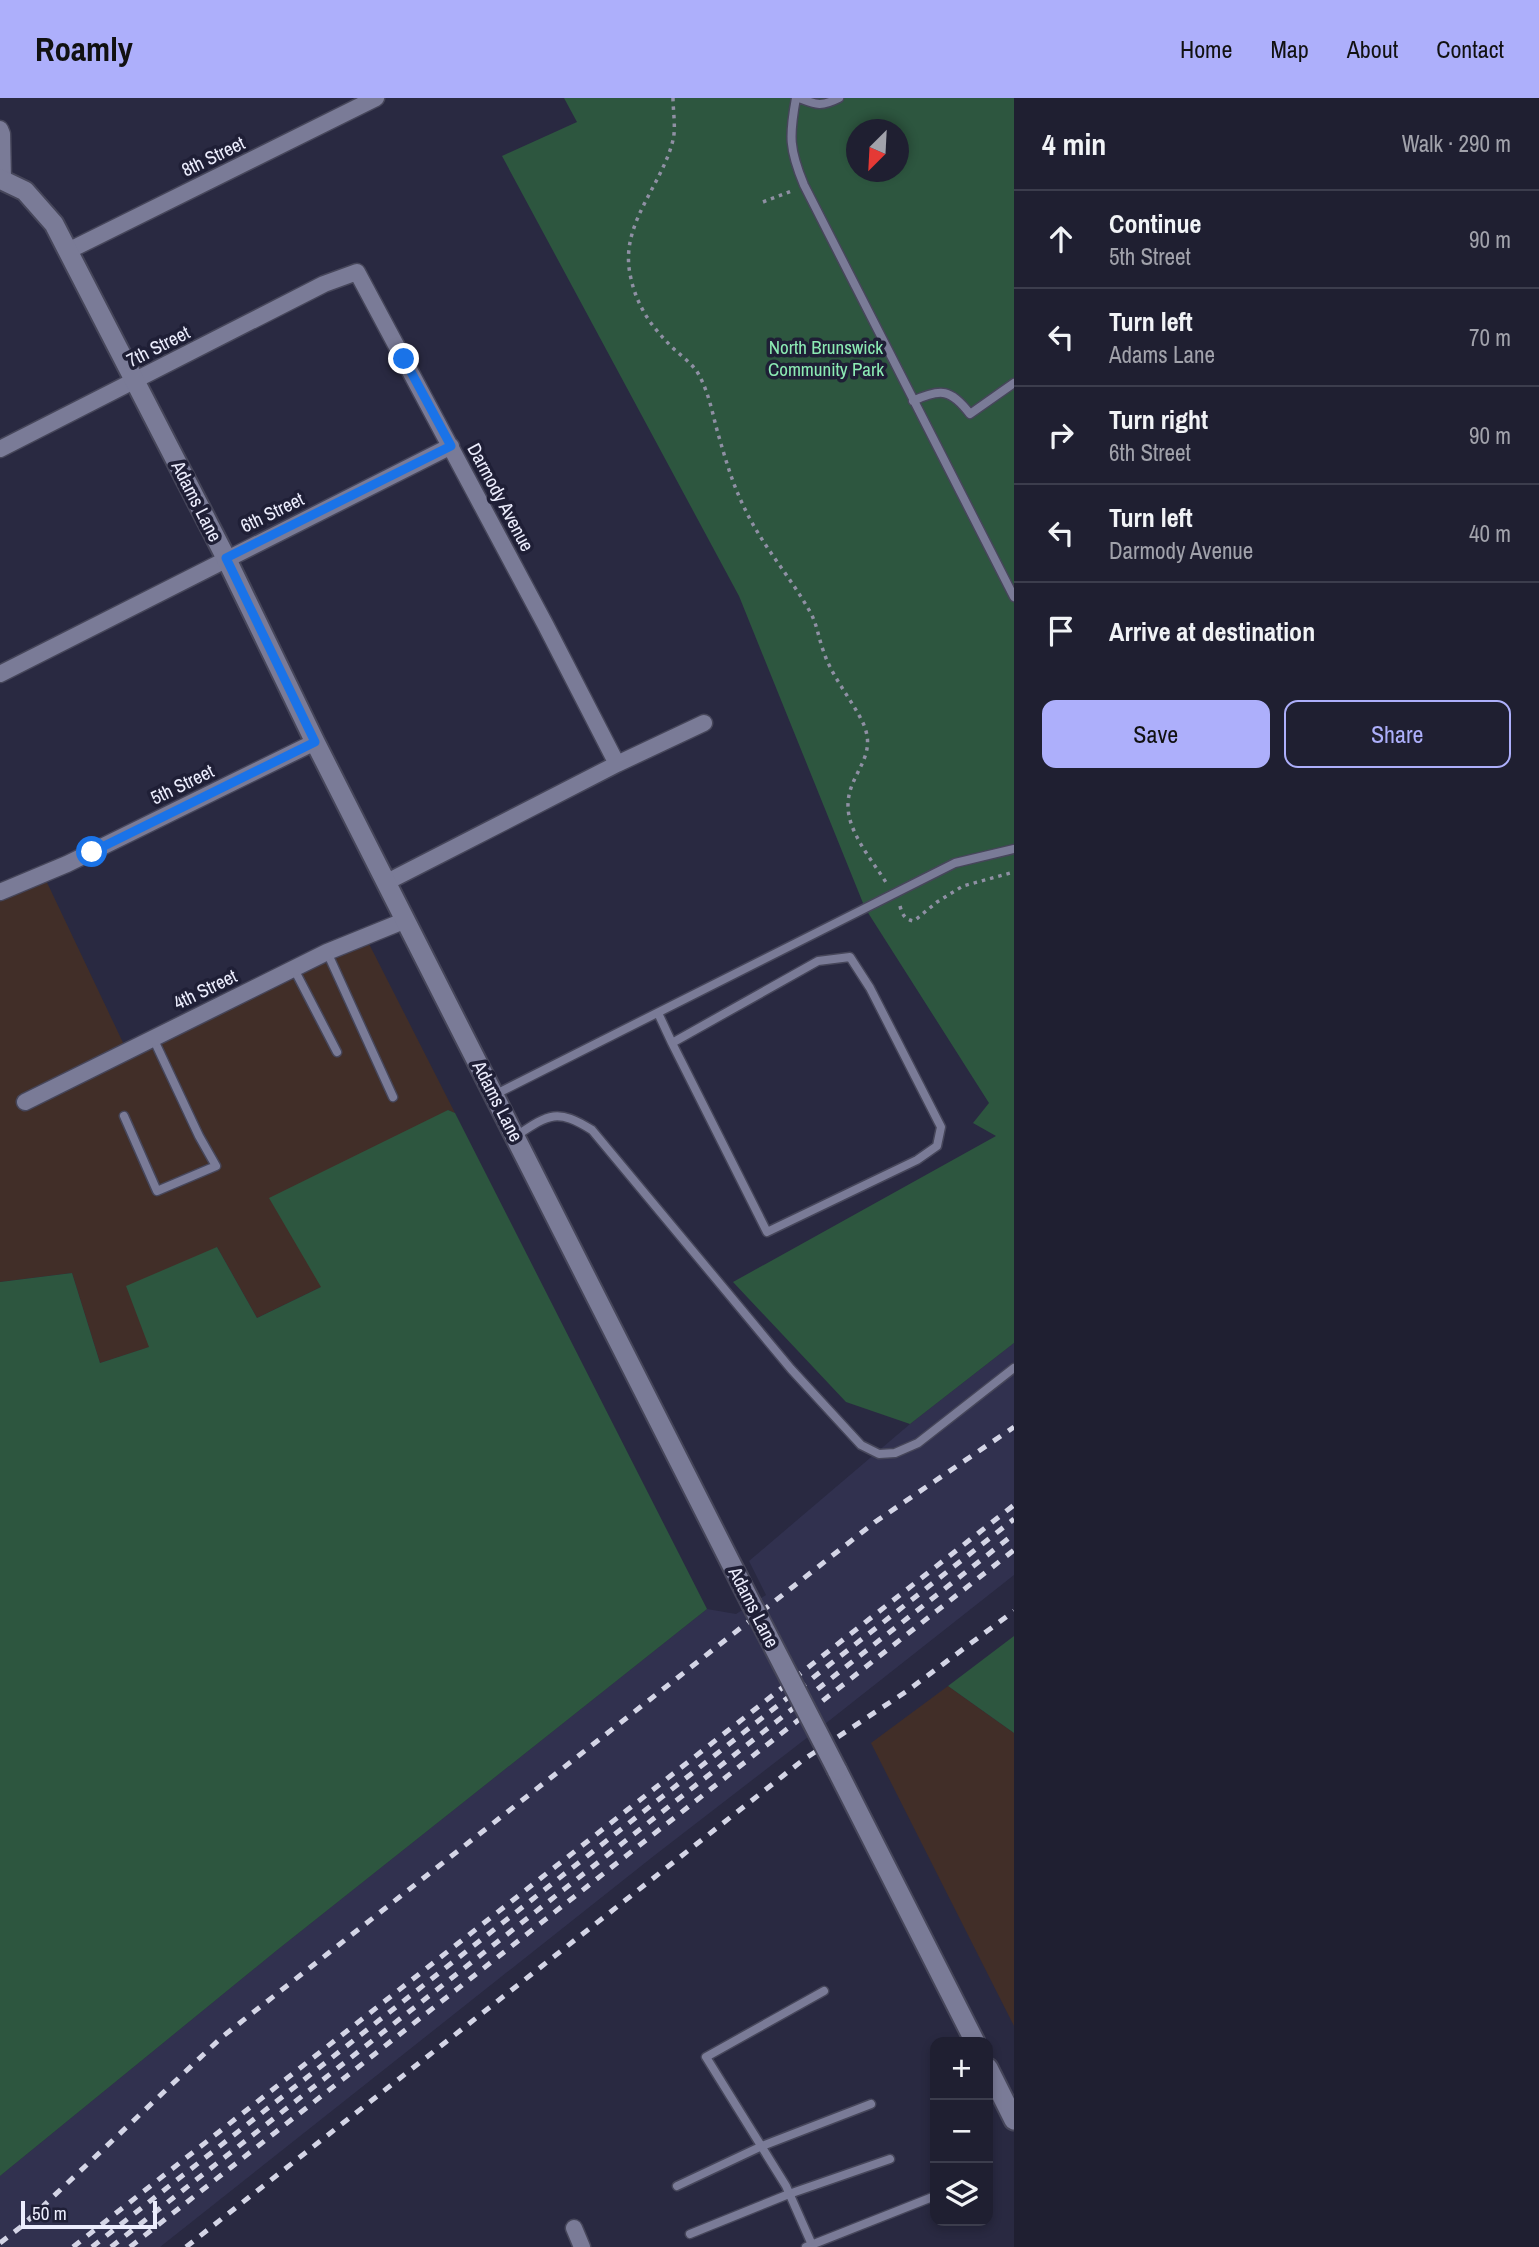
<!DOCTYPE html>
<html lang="en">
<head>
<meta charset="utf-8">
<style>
	body { margin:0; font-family:"Archivo Narrow",sans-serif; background:#2c2c3d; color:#f1f3f6 }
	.controls { position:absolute; right:21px; bottom:21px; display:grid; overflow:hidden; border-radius:14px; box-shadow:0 4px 10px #0003 }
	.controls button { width:63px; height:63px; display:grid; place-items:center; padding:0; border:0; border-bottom:2px solid #3c3d4d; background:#1f1f31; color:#f1f3f6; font:35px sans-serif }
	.compass { position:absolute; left:846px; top:21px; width:63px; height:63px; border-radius:50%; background:#1f1f31; box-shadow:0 4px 10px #0003; rotate:204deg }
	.scale { position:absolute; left:21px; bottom:18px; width:136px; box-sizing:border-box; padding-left:7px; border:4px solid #ecedfd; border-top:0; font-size:19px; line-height:24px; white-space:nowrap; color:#ecedfd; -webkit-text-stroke:5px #1f1f36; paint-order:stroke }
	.stop { position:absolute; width:21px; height:21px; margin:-16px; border:5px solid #1a73e8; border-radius:50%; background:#fff }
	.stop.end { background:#1a73e8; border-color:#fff; box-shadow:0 2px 7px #0008 }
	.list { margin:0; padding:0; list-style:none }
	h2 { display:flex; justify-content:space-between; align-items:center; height:91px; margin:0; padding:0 28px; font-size:30px }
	h2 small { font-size:23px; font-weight:400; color:#a1a2ab }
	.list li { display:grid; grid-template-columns:46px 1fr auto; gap:21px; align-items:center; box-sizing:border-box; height:98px; padding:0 28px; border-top:2px solid #3c3d4d }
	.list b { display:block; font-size:26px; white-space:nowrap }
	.list p { margin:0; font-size:23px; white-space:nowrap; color:#a1a2ab }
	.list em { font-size:23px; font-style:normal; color:#a1a2ab }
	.actions { display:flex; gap:14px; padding:21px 28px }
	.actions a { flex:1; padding:16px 0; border:2px solid #adaffb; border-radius:14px; text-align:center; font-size:24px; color:#adaffb }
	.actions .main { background:#adaffb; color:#111 }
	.icon { flex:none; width:38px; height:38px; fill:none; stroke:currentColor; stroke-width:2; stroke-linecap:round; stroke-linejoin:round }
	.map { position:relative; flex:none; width:1014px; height:2149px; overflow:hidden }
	header { display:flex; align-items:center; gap:42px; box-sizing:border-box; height:98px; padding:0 35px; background:#adaffb; color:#111 }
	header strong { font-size:33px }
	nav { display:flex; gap:38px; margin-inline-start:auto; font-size:24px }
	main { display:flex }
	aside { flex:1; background:#1f1f31 }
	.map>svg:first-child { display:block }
	.built { fill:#31314f }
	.industrial { fill:#412e28 }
	.green { fill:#2d563f; fill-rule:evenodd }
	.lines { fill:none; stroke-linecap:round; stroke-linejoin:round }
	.service-casing { stroke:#46465a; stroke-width:11 }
	.minor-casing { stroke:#46465a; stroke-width:19 }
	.tertiary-casing { stroke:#46465a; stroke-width:23 }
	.path { stroke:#8f90a4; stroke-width:3.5; stroke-dasharray:3.5 5; stroke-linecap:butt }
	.service { stroke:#7a7b97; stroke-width:8 }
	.minor { stroke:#7a7b97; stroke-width:16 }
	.tertiary { stroke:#7a7b97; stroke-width:19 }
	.rail { stroke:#d4d5e6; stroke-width:5; stroke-dasharray:9 9; stroke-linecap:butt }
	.tertiary-bridge-casing { stroke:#46465a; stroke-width:23; stroke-linecap:butt }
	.tertiary-bridge { stroke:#7a7b97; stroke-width:19 }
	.route { stroke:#1a73e8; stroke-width:9 }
	.labels { text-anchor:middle; stroke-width:7; stroke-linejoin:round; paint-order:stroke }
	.street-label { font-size:19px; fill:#ecedfd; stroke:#1f1f36 }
	.park-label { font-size:19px; fill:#8cebb4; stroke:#1f1f36 }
</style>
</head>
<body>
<header>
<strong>Roamly</strong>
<nav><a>Home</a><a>Map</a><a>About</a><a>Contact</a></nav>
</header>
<main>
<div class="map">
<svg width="1014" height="2149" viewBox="0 0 1014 2149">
	<rect width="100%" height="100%" fill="#292941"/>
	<path class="built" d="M1014,1245V1477L830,1622L655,1757L160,2149H0V2078L276,1853L707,1511L736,1516L766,1497L749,1463L910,1326Z"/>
	<path class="industrial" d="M42,774L127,953L364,836L455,1015L448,1012L321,1189L257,1220L217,1149L150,1249L100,1265L72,1175L0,1184V792Z
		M948,1588L1014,1635V1928L871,1645Z"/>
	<path class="green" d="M564,0H1014V1245L910,1326L846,1304L733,1184L996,1038L973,1025L989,1005L865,810L739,498L502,58L577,24ZM856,32H898V74H856Z
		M448,1012L455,1015L707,1511L276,1853L0,2078V1184L72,1175L100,1265L149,1249L126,1188L217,1149L257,1220L321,1189L269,1100Z
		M1014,1538V1635L948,1588Z"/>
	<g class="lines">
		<g class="service-casing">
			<path id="service" d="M796,0C789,38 789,51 804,87L1014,499
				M799,0C817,7 821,9 839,0
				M913,303C941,290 951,291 970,316L1014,285
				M327,854L393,999
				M294,871L337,954
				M658,915L672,945L767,1134L917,1062L937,1048L941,1029L870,890L850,859L818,863L672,945
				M494,997L955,765L1014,751
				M124,1018L157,1093L216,1068L199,1038L153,940
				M516,1038C549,1016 557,1010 592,1032L791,1271L861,1347L879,1356L895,1355L918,1345L1014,1270
				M677,2088L762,2048L871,2006
				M690,2136L789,2096L890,2061
				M806,2149L935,2098
				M813,2149L786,2088L706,1959L824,1893"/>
		</g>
		<g class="minor-casing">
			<path id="minor" d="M0,31L2,36L3,82
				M68,153L376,0
				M0,351L324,186L357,174L545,526L617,666
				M0,576L451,348
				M387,784L617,666L704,625
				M0,794L67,766L315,644
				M25,1004L327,854L406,822
				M574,2130L582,2149"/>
		</g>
		<g class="tertiary-casing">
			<path id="tertiary" d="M0,81L25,93L54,126L226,460L315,644L751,1505
				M837,1672L975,1944
				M988,1970L1014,2022"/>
		</g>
		<path class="path" d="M673,0C673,13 676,30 673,42C662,88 620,125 630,176C636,208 652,230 675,252C684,260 695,268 700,279C710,298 713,319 719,339C726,363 733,387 744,409C761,446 789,477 809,512C817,525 818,538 823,552C831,577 849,598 861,621C881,658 849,673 848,706C847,734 873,763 887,786
			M763,104L794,92
			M900,808C902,816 905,822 914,823L937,804L963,788L1014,774"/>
		<use href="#service" class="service"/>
		<use href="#minor" class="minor"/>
		<use href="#tertiary" class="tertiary"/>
		<path class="rail" d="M0,2145L22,2128L222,1939L875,1424L1014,1329
			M73,2149L1014,1407
			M92,2149L1014,1421
			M111,2149L1014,1436
			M130,2149L1014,1452
			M186,2149L803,1662L907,1593L1014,1513"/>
		<g class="tertiary-bridge-casing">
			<path id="tertiary-bridge" d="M751,1505L837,1672"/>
		</g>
		<use href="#tertiary-bridge" class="tertiary-bridge"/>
	</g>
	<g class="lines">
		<path class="route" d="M92,754L315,644L226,460L451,348L404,261"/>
	</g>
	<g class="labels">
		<g class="street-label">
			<text transform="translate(213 58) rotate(-26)" y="7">8th Street</text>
			<text transform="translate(158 248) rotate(-27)" y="7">7th Street</text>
			<text transform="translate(501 399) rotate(62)" y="7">Darmody Avenue</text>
			<text transform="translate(197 403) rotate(63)" y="7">Adams Lane</text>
			<text transform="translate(272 414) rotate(-26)" y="7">6th Street</text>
			<text transform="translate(182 686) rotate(-26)" y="7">5th Street</text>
			<text transform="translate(205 891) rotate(-26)" y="7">4th Street</text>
			<text transform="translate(498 1003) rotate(63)" y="7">Adams Lane</text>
			<text transform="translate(754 1509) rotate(63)" y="7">Adams Lane</text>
		</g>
		<g class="park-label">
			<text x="826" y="256">North Brunswick<tspan x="826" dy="22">Community Park</tspan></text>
		</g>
	</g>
</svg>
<div class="controls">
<button>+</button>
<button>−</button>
<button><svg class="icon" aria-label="layers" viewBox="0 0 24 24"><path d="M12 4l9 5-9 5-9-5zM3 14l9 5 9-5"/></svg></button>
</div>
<svg class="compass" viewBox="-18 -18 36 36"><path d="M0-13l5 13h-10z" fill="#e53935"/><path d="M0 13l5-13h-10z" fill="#a1a2ab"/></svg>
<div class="scale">50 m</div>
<div class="stop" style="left:92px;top:754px"></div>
<div class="stop end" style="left:404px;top:261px"></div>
</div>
<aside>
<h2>4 min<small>Walk · 290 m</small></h2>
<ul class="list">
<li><svg class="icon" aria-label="ahead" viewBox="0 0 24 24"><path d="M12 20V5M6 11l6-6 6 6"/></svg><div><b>Continue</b><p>5th Street</p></div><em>90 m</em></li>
<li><svg class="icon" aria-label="left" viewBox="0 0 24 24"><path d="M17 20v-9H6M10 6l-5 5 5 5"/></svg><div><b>Turn left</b><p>Adams Lane</p></div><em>70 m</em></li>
<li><svg class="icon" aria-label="right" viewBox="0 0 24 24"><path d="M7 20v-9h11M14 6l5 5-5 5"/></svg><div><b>Turn right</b><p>6th Street</p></div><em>90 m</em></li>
<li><svg class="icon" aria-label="left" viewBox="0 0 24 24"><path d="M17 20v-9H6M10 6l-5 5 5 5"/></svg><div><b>Turn left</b><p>Darmody Avenue</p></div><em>40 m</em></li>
<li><svg class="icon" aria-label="arrive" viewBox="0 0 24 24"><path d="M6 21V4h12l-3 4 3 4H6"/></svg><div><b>Arrive at destination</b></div></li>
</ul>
<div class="actions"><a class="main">Save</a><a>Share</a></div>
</aside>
</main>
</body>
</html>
